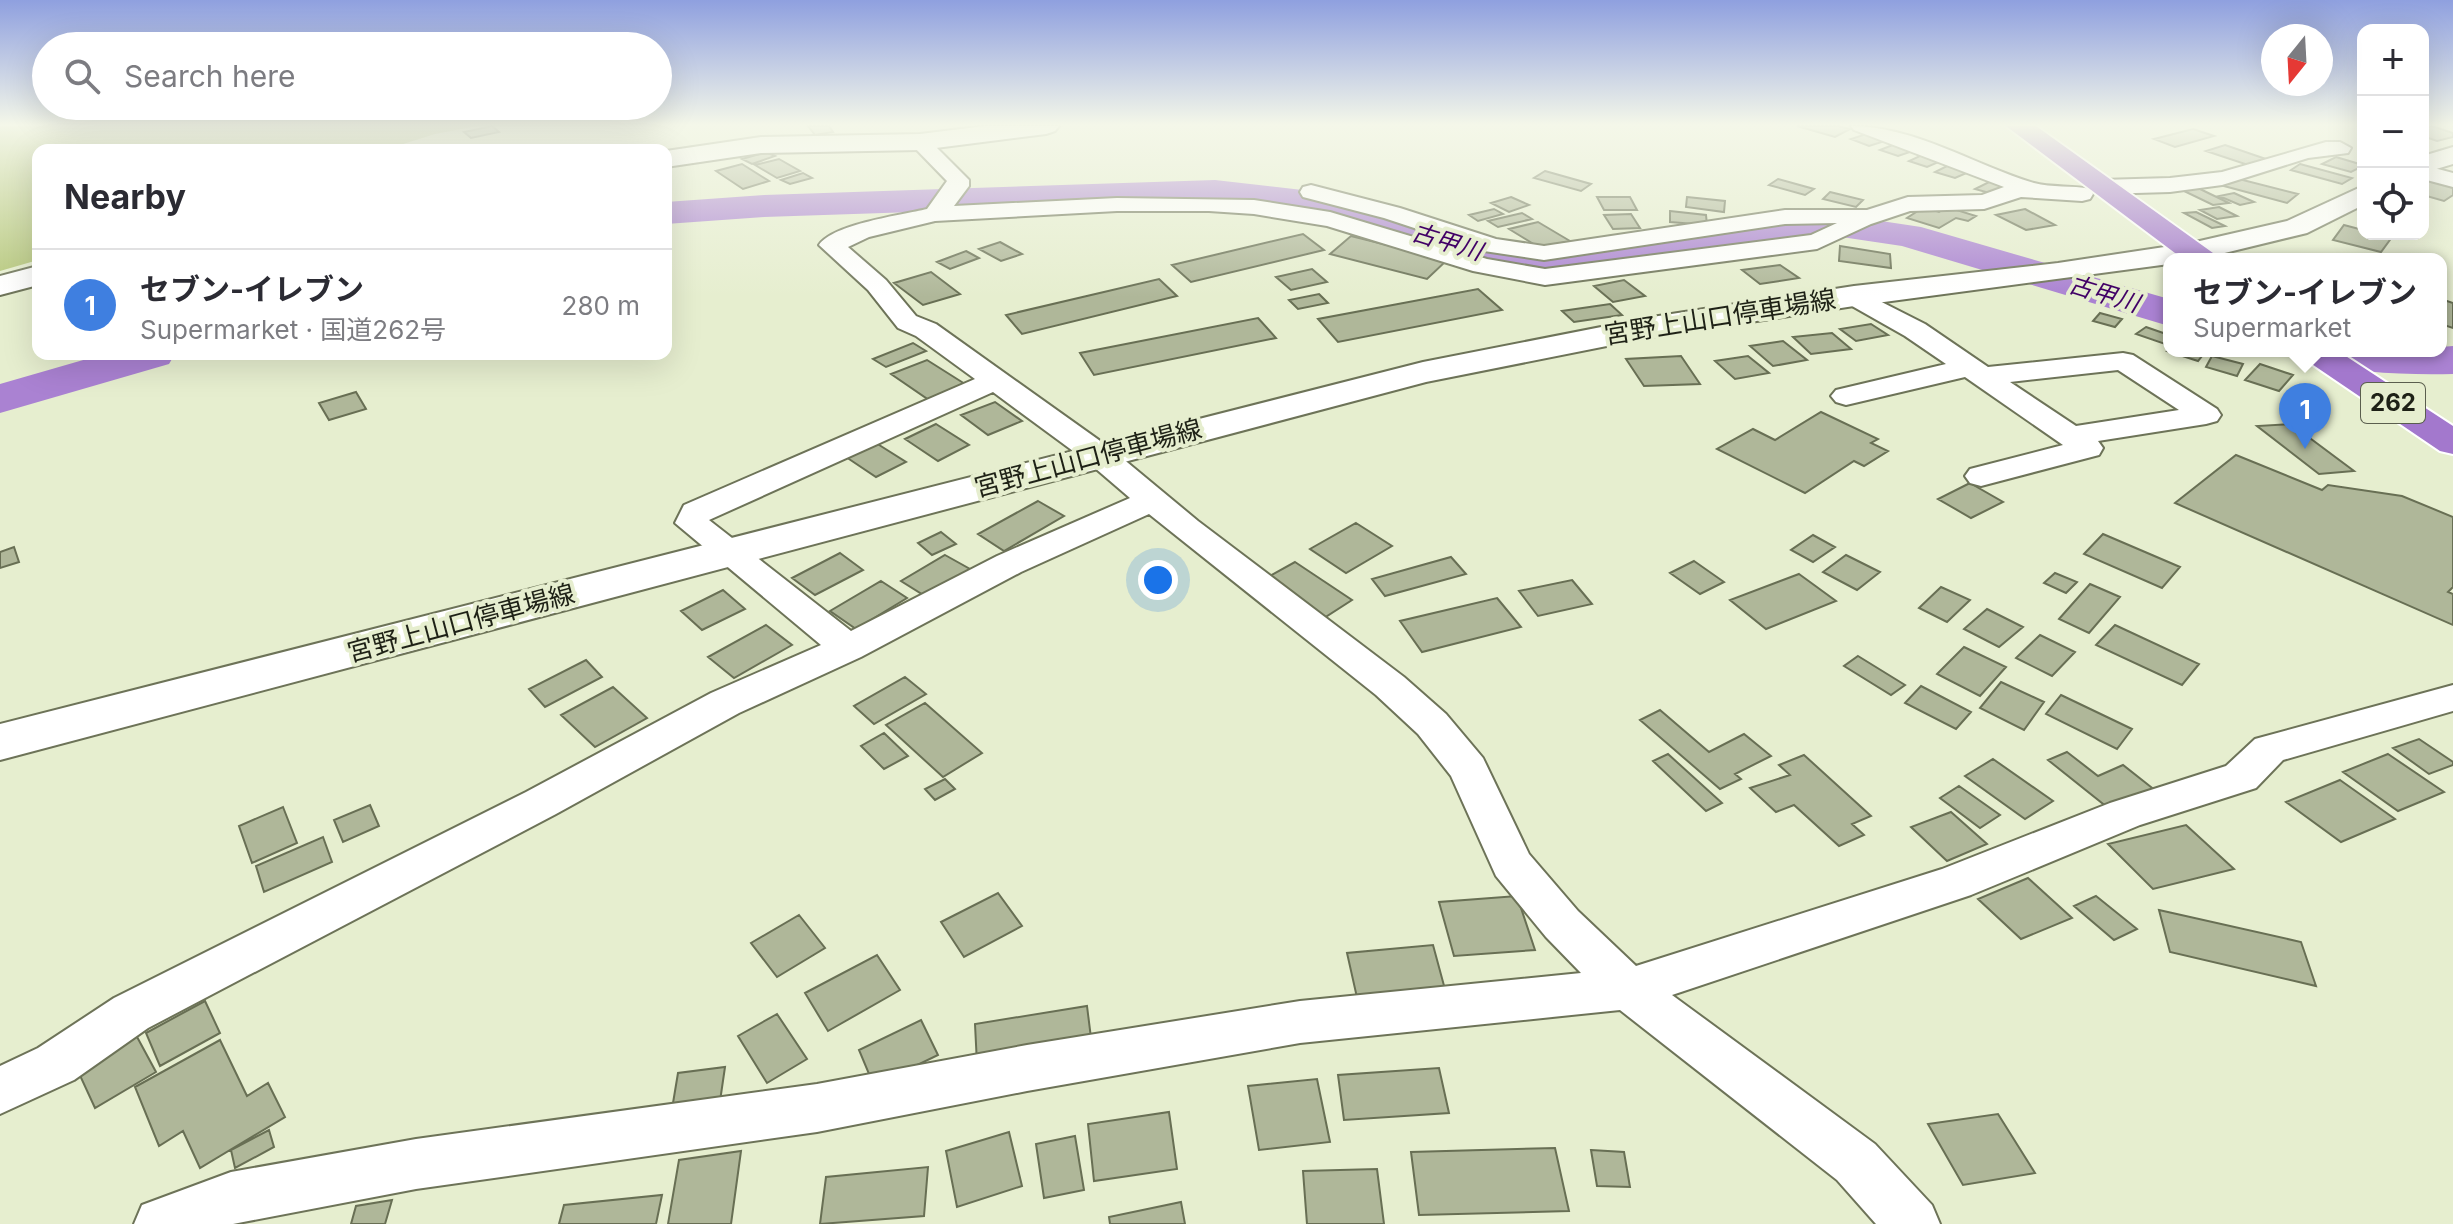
<!DOCTYPE html>
<html lang="en">
<head>
<meta charset="utf-8">
<style>
	body { margin:0; font-family:Inter,"Noto Sans JP",sans-serif; background:#f2f2f3; color:#2b2b33 }
	.controls { position:absolute; right:24px; top:24px; display:grid; overflow:hidden; border-radius:16px; box-shadow:0 8px 32px #0002 }
	.controls button { width:72px; height:72px; display:grid; place-items:center; padding:0; border:0; border-bottom:2px solid #e1e1e2; background:#fff; color:#2b2b33; font:40px sans-serif }
	.compass { position:absolute; left:2261px; top:24px; width:72px; height:72px; border-radius:50%; background:#fff; box-shadow:0 8px 32px #0002; rotate:198deg }
	.you { position:absolute; left:1158px; top:580px; width:28px; height:28px; margin:-20px; border:6px solid #fff; border-radius:50%; background:#1a73e8; box-shadow:0 0 0 12px #1a73e833 }
	.badge { display:grid; place-items:center; width:52px; height:52px; border-radius:50%; background:#9555cb; color:#fff; font-size:26px; font-weight:700 }
	.pin { position:absolute; translate:-50% -66px; filter:drop-shadow(0 2px 4px #0008) }
	.pin::after { content:''; position:absolute; top:42px; width:28px; height:24px; background:inherit; clip-path:polygon(0 0,100% 0,50% 100%) }
	.popup { position:absolute; left:2163px; top:253px; width:284px; height:104px; box-sizing:border-box; display:grid; place-content:center; border-radius:16px; background:#fff; filter:drop-shadow(0 2px 6px #0005); font-size:26px; white-space:nowrap; color:#7c7c81 }
	.popup b { font-size:30px; color:#2b2b33 }
	.popup::after { content:''; position:absolute; left:50%; top:100%; margin-left:-16px; border:16px solid transparent; border-top-color:#fff }
	.list { margin:0; padding:0; list-style:none }
	h2 { display:flex; justify-content:space-between; align-items:center; height:104px; margin:0; padding:0 32px; font-size:34px }
	h2 small { font-size:26px; font-weight:400; color:#7c7c81 }
	.list li { display:grid; grid-template-columns:52px 1fr auto; gap:24px; align-items:center; box-sizing:border-box; height:112px; padding:0 32px; border-top:2px solid #e1e1e2 }
	.list b { display:block; font-size:30px; white-space:nowrap }
	.list p { margin:0; font-size:26px; white-space:nowrap; color:#7c7c81 }
	.list em { font-size:26px; font-style:normal; color:#7c7c81 }
	.icon { flex:none; width:44px; height:44px; fill:none; stroke:currentColor; stroke-width:2; stroke-linecap:round; stroke-linejoin:round }
	.map { position:relative; flex:none; width:2453px; height:1224px; overflow:hidden }
	.search { position:absolute; background:#fff; box-shadow:0 8px 32px #0002; left:32px; top:32px; width:640px; height:88px; display:flex; align-items:center; gap:20px; box-sizing:border-box; padding:0 28px; border-radius:44px; color:#7c7c81; font-size:30px }
	.panel { position:absolute; background:#fff; box-shadow:0 8px 32px #0002; left:32px; top:144px; width:640px; height:216px; border-radius:16px }
	.map>svg:first-child { display:block }
	.green { fill:#b4c679 }
	.lines { fill:none; stroke-linecap:round; stroke-linejoin:round }
	.river { fill:#aa82d2; fill-rule:evenodd }
	.building { fill:#afb799; stroke:#686f54; stroke-width:2 }
	.street-casing { stroke:#6d7358; stroke-width:4 }
	.secondary-casing { stroke:#6d7358; stroke-width:4 }
	.highway-casing { stroke:#fff; stroke-width:4 }
	.street { fill:#fff; fill-rule:evenodd }
	.secondary { fill:#fff; fill-rule:evenodd }
	.highway { fill:#a378cd; fill-rule:evenodd }
	.labels { text-anchor:middle; stroke-width:8; stroke-linejoin:round; paint-order:stroke }
	.far-water-label { font-size:24px; font-style:italic; fill:#410066; stroke:#e6eecf }
	.shield { fill:#e6eecf; stroke:#5a5e4e; stroke-width:2 }
	.shield-label { font-size:24px; font-weight:bold; fill:#1e2116 }
	.street-label { font-size:26px; fill:#1e2116; stroke:#e6eecf }
</style>
</head>
<body>
<div class="map">
<svg width="2453" height="1224" viewBox="0 0 2453 1224">
	<rect width="100%" height="100%" fill="#e6eecf"/>
	<path class="green" d="M0,126H477L435,134L384,150H38V260L0,271Z"/>
	<g class="lines">
		<path class="river" d="M1215,180L1320,192L1502,246L1540,253L1589,252L1783,215L1828,213L1921,227L2169,299V326L1902,246L1828,235L1783,239L1589,276L1540,277L1482,265L1316,214L1215,202L764,217L666,224V202L764,195Z
			M2453,346V374C2403,375 2352,373 2303,360L2297,351H2441V347Z
			M104,354H175L169,364L0,413V384Z"/>
	</g>
	<path class="building" d="M492,126L499,132L471,138L464,132Z
		M808,126H829L833,132L815,135Z
		M1797,126H1838L1850,129L1835,137Z
		M2432,126L2453,133V137L2437,141L2423,136V128Z
		M2193,129L2214,136L2175,147L2154,139Z
		M1866,134L1885,141L1869,146L1851,139Z
		M1895,144L1913,151L1898,156L1880,150Z
		M2225,145L2266,159L2248,165L2206,151Z
		M766,152L775,156L752,164L742,159Z
		M1922,155L1941,161L1927,167L1909,161Z
		M2336,157L2363,165V166L2351,172L2322,164Z
		M779,159L800,171L777,178L755,165Z
		M742,164L769,181L743,189L716,171Z
		M1951,164L1971,171L1955,178L1935,172Z
		M2300,164L2352,178L2342,184L2291,170Z
		M1545,171L1591,184L1581,191L1534,178Z
		M803,173L812,178L790,184L781,180Z
		M2235,178L2298,194L2287,203L2224,186Z
		M2431,178L2453,184V195L2444,201L2423,195V183Z
		M1778,179L1814,189L1805,195L1769,185Z
		M1993,180L2011,186L1993,194L1975,189Z
		M2198,188L2229,203L2213,205L2182,190Z
		M1830,192L1863,200L1856,207L1823,199Z
		M2234,193L2254,202L2240,205L2219,196Z
		M1511,197L1529,205L1509,212L1491,203Z
		M1597,197H1630L1637,210H1604Z
		M1687,197L1725,201L1724,212L1686,207Z
		M1924,207L1939,212L1947,207L1976,216L1968,221L1956,218L1939,228L1907,218Z
		M2219,207L2237,216L2217,219L2200,210Z
		M1494,209L1503,214L1478,221L1469,215Z
		M2025,209L2055,225L2026,230L1996,215Z
		M1670,211L1706,215L1707,225L1670,222Z
		M2196,212L2225,226L2212,228L2184,213Z
		M1522,213L1532,219L1498,227L1488,221Z
		M1631,214L1640,228L1613,229L1604,215Z
		M1538,222L1570,241L1540,248L1509,229Z
		M2344,225L2363,230V234L2392,237L2381,252L2333,240Z
		M1303,234L1324,250L1191,282L1172,265Z
		M1351,236L1447,260L1427,279L1330,254Z
		M1000,242L1022,254L1001,261L979,249Z
		M1840,246L1890,254L1891,268L1839,261Z
		M966,251L979,258L950,269L937,262Z
		M1780,265L1799,278L1760,284L1742,270Z
		M1312,269L1327,282L1291,290L1276,277Z
		M931,272L960,294L923,305L894,283Z
		M1159,279L1177,296L1022,334L1006,315Z
		M1624,280L1645,296L1613,302L1594,286Z
		M1478,289L1502,310L1338,342L1318,319Z
		M1319,294L1328,303L1298,309L1289,300Z
		M2441,299L2453,303V328L2441,324Z
		M1610,304L1622,315L1574,322L1562,311Z
		M2100,313L2122,319L2115,327L2093,321Z
		M1258,318L1276,338L1094,375L1080,353Z
		M1871,324L1888,335L1856,341L1840,329Z
		M2146,327L2169,335V341L2165,344L2136,334Z
		M1832,333L1851,349L1811,354L1793,337Z
		M1783,341L1807,360L1773,366L1750,346Z
		M913,343L926,351L886,367L873,359Z
		M2169,349V351H2206L2198,361L2167,351Z
		M1681,356L1700,384L1644,386L1626,359Z
		M1748,356L1769,373L1735,379L1715,361Z
		M2212,356L2243,364L2237,376L2206,367Z
		M927,360L965,384L929,400L891,374Z
		M2260,364L2293,375L2279,391L2245,380Z
		M356,392L366,409L329,420L319,403Z
		M995,402L1022,421L988,435L961,415Z
		M1821,412L1878,439L1871,443L1888,451L1864,466L1854,461L1805,493L1717,449L1753,429L1775,440Z
		M936,424L969,445L938,461L905,439Z
		M2291,424L2354,471L2319,474L2257,426Z
		M876,443L906,462L876,477L846,457Z
		M2236,455L2322,490L2328,485L2402,496L2453,517V587L2448,592L2453,594V625L2175,503Z
		M1970,483L2003,502L1971,518L1938,499Z
		M1038,501L1064,516L1004,551L978,534Z
		M1356,523L1392,546L1346,573L1310,549Z
		M941,532L956,544L932,555L918,543Z
		M2103,534L2180,567L2162,588L2084,554Z
		M1813,535L1835,547L1813,562L1791,550Z
		M14,547L19,562L0,568V552Z
		M840,553L863,570L815,595L792,578Z
		M945,555L970,569L925,596L901,581Z
		M1846,555L1880,572L1857,590L1823,572Z
		M1451,557L1466,574L1385,596L1372,579Z
		M1694,561L1724,582L1700,594L1670,573Z
		M1295,562L1352,600L1324,618L1266,578Z
		M2055,573L2077,582L2066,593L2044,583Z
		M1799,574L1836,601L1766,629L1730,600Z
		M1572,580L1592,604L1538,616L1519,591Z
		M881,581L907,598L856,629L830,611Z
		M2090,584L2120,597L2089,633L2059,619Z
		M1941,587L1970,600L1947,622L1919,608Z
		M723,590L745,609L702,630L681,611Z
		M1497,598L1521,627L1422,652L1400,621Z
		M1987,609L2023,627L1999,647L1964,629Z
		M766,625L792,645L734,678L708,657Z
		M2115,625L2199,664L2182,685L2096,645Z
		M2040,635L2075,652L2052,676L2016,658Z
		M1964,647L2006,667L1980,696L1937,674Z
		M1858,656L1905,685L1891,695L1844,666Z
		M586,660L602,677L545,707L529,689Z
		M905,677L926,694L874,724L854,706Z
		M2001,682L2044,702L2024,730L1980,708Z
		M1921,686L1971,712L1956,729L1905,703Z
		M613,687L647,718L595,747L561,715Z
		M2061,695L2132,729L2117,749L2046,714Z
		M925,703L982,753L943,777L886,725Z
		M1660,710L1709,752L1744,734L1771,756L1735,774L1741,779L1720,789L1640,720Z
		M884,733L908,756L884,769L861,746Z
		M2419,739L2453,762V765L2429,774L2393,748Z
		M2067,752L2098,776L2123,765L2156,791L2112,811L2048,760Z
		M1668,754L1722,803L1706,811L1653,761Z
		M2388,754L2444,792L2398,811L2343,772Z
		M1804,755L1871,816L1852,824L1864,835L1839,846L1794,805L1776,812L1750,788L1790,775L1779,765Z
		M1993,759L2053,801L2025,819L1965,776Z
		M945,779L955,789L935,800L925,789Z
		M2340,780L2395,819L2341,842L2286,802Z
		M1959,786L2000,815L1980,828L1940,798Z
		M370,805L379,826L343,842L334,820Z
		M283,807L297,843L252,863L239,826Z
		M1951,812L1987,844L1947,861L1911,827Z
		M2186,825L2234,869L2153,889L2108,844Z
		M323,837L332,862L264,892L256,866Z
		M2028,878L2072,918L2021,939L1978,899Z
		M998,893L1022,926L964,957L941,922Z
		M1517,896L1535,950L1454,956L1439,902Z
		M2096,896L2137,929L2114,940L2074,906Z
		M2159,910L2301,942L2316,986L2170,952Z
		M799,915L825,948L777,977L751,943Z
		M1433,945L1446,993L1358,1002L1347,953Z
		M877,955L900,990L828,1031L805,993Z
		M205,1001L220,1033L160,1066L146,1033Z
		M1087,1006L1092,1046L977,1064L975,1024Z
		M777,1014L807,1059L767,1083L738,1036Z
		M921,1020L938,1055L874,1086L859,1050Z
		M136,1035L156,1072L95,1108L77,1069Z
		M220,1040L247,1096L268,1083L285,1117L200,1168L183,1131L159,1146L135,1087Z
		M725,1067L719,1108L671,1115L678,1073Z
		M1439,1068L1449,1113L1344,1120L1338,1075Z
		M1317,1079L1330,1142L1259,1150L1248,1086Z
		M1169,1112L1177,1169L1094,1181L1088,1124Z
		M1998,1114L2035,1173L1963,1185L1928,1124Z
		M269,1130L274,1147L235,1168L231,1150Z
		M1009,1132L1022,1186L957,1207L946,1151Z
		M1075,1136L1084,1190L1044,1198L1036,1144Z
		M1555,1148L1569,1211L1419,1215L1411,1152Z
		M1591,1150L1624,1152L1630,1187L1597,1186Z
		M741,1151L731,1224H668L679,1160Z
		M928,1167L924,1216L820,1224L826,1177Z
		M1377,1169L1384,1224H1307L1303,1171Z
		M662,1195L656,1224H559L564,1205Z
		M392,1200L385,1224H351L356,1206Z
		M1181,1202L1185,1224H1110L1109,1217Z"/>
	<g class="lines">
		<g class="street-casing">
			<path id="street" d="M1851,126C1914,126 1974,165 2034,183C2052,188 2072,185 2090,189L2093,194L2090,199L2082,201L2021,197L1984,209L1910,211L1871,224L1817,249L1545,285L1473,271L1327,226L1254,214L1209,211H1117L935,221L869,237L848,247L886,280L916,316L936,324L1110,448L1198,521L1404,677L1446,714L1483,758L1529,854L1578,911L1636,966L1942,869L2110,803L2226,766L2255,739L2453,685V711L2283,760L2256,788L2140,825L1971,895L1672,995L1875,1144L1932,1205L1940,1224H1876L1837,1180L1620,1010L1300,1043L1027,1091L817,1132L416,1189L233,1224H134L142,1205L231,1172L416,1139L817,1084L1027,1045L1300,1001L1581,973L1546,937L1496,876L1451,776L1418,734L1376,695L1149,514L1021,572L861,657L739,713L556,814L148,1028L74,1080L0,1114V1066L38,1048L114,998L526,792L711,693L821,645L675,523L684,505L975,379L916,336L898,328L868,290L819,245C833,224 902,215 927,209L947,181L913,146L909,142L913,138H927L969,180V186L954,206L1117,198L1254,200L1330,212L1487,259L1545,269L1811,235L1837,223L1785,224L1544,260L1484,251L1384,218L1303,197L1300,192L1303,187L1311,185L1400,208L1496,239L1544,246L1785,210H1867L1908,197L1982,195L2004,187L1854,130ZM993,392L1088,462L1130,498L997,556L851,631L709,520Z
				M2326,142H2340L2351,148L2348,153L2308,158L2222,185L2170,192L2101,194L2093,192L2090,187L2093,182L2101,180L2170,178L2222,172Z
				M2423,165L2453,173V187L2423,179Z
				M1854,288L1925,324L1988,367L2123,353L2133,355L2217,409L2221,415L2217,421L2206,424L2098,441L2103,448L2099,455L1981,486L1970,483L1965,476L1970,469L2063,445L1965,377L1846,405L1836,402L1831,396L1836,390L1946,364L1905,336L1845,302L1841,296L1845,290ZM2118,370L2179,410L2076,426L2010,382Z"/>
		</g>
		<g class="secondary-casing">
			<path id="secondary" d="M985,126H1059L1055,131L1046,134L920,150L761,153L666,167V151L761,137L920,134Z
				M2453,147V164L2423,173V156Z
				M2363,186V205L2307,233L2200,259H2169V264L1854,306L1652,337L1426,382L0,760V724L1423,362L1652,317L1854,286L2058,263L2191,243L2287,221Z
				M38,266V285L0,295V276Z"/>
		</g>
		<g class="highway-casing">
			<path id="highway" d="M2006,126H2036L2213,253L2217,259H2183Z
				M2298,351H2338L2453,426V454L2440,451L2303,358Z"/>
		</g>
		<use href="#street" class="street"/>
		<use href="#secondary" class="secondary"/>
		<use href="#highway" class="highway"/>
	</g>
	<linearGradient id="sky" x2="0" y2="1"><stop stop-color="#8fa0df"/><stop offset="0.42" stop-color="#f4f7e9"/><stop offset="1" stop-color="#f4f7e9" stop-opacity="0"/></linearGradient>
	<rect width="2453" height="297" fill="url(#sky)"/>
	<g class="labels">
		<g class="far-water-label">
			<text transform="translate(1447 242) rotate(17)" y="8">古甲川</text>
			<text transform="translate(2104 294) rotate(17)" y="8">古甲川</text>
		</g>
		<rect class="shield" x="2361" y="383" width="64" height="40" rx="6"/>
		<g class="shield-label">
			<text x="2393" y="411">262</text>
		</g>
		<g class="street-label">
			<text transform="translate(1720 317) rotate(-9)" y="9">宮野上山口停車場線</text>
			<text transform="translate(1088 458) rotate(-15)" y="9">宮野上山口停車場線</text>
			<text transform="translate(461 623) rotate(-15)" y="9">宮野上山口停車場線</text>
		</g>
	</g>
</svg>
<div class="controls">
<button>+</button>
<button>−</button>
<button><svg class="icon" aria-label="locate" viewBox="0 0 24 24"><circle cx="12" cy="12" r="6"/><path d="M12 2v4M12 18v4M2 12h4M18 12h4"/></svg></button>
</div>
<svg class="compass" viewBox="-18 -18 36 36"><path d="M0-13l5 13h-10z" fill="#e53935"/><path d="M0 13l5-13h-10z" fill="#7c7c81"/></svg>
<div class="you"></div>
<div class="pin badge" style="left:2305px;top:449px;background:#3f7fe0">1</div>
<div class="popup"><b>セブン-イレブン</b>Supermarket</div>
<div class="search"><svg class="icon" aria-label="search" viewBox="0 0 24 24"><circle cx="10" cy="10" r="6"/><path d="M15 15l6 6"/></svg>Search here</div>
<section class="panel">
<h2>Nearby<small></small></h2>
<ul class="list">
<li><span class="badge" style="background:#3f7fe0">1</span><div><b>セブン-イレブン</b><p>Supermarket · 国道262号</p></div><em>280 m</em></li>
</ul>
</section>
</div>
</body>
</html>
